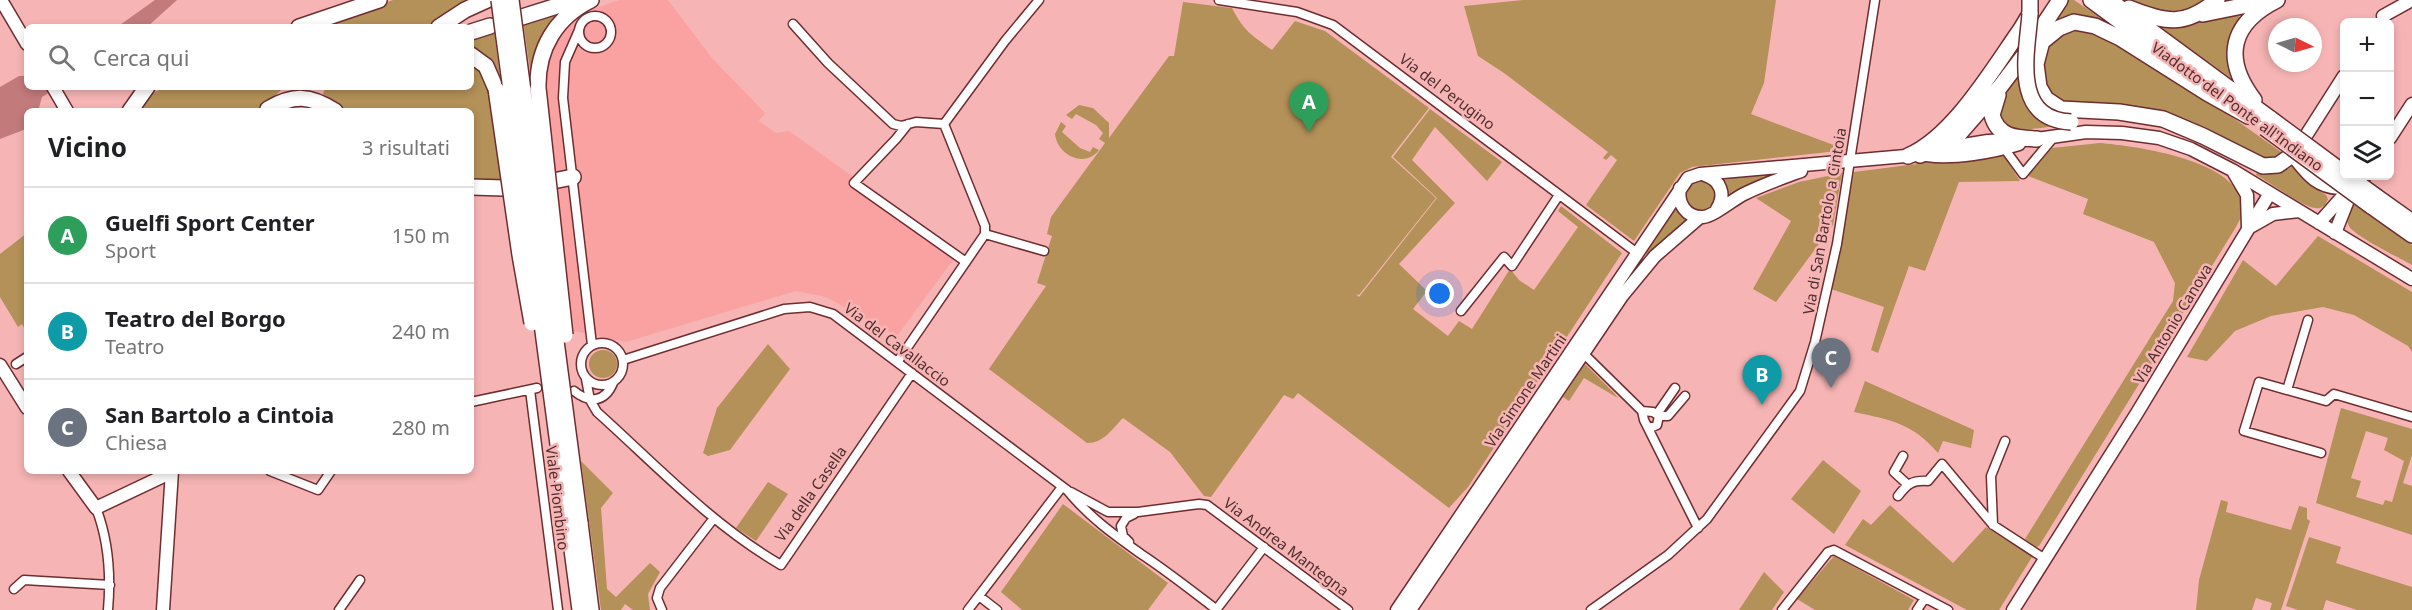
<!DOCTYPE html>
<html lang="it">
<head>
<meta charset="utf-8">
<style>
	body { margin:0; font-family:"Noto Sans",sans-serif; background:#f2f2f2; color:#202124 }
	.controls { position:absolute; right:18px; top:18px; display:grid; overflow:hidden; border-radius:9px; box-shadow:0 3px 9px #0003 }
	.controls button { width:54px; height:54px; display:grid; place-items:center; padding:0; border:0; border-bottom:2px solid #e0e0e0; background:#fff; color:#202124; font:30px sans-serif }
	.compass { position:absolute; left:2268px; top:18px; width:54px; height:54px; border-radius:50%; background:#fff; box-shadow:0 3px 9px #0003; rotate:95deg }
	.you { position:absolute; left:1440px; top:294px; width:21px; height:21px; margin:-15px; border:4px solid #fff; border-radius:50%; background:#1a73e8; box-shadow:0 0 0 9px #1a73e833 }
	.badge { display:grid; place-items:center; width:39px; height:39px; border-radius:50%; background:#ea580c; color:#fff; font-size:20px; font-weight:700 }
	.pin { position:absolute; translate:-50% -50px; filter:drop-shadow(0 2px 3px #0008) }
	.pin::after { content:''; position:absolute; top:32px; width:21px; height:18px; background:inherit; clip-path:polygon(0 0,100% 0,50% 100%) }
	.list { margin:0; padding:0; list-style:none }
	h2 { display:flex; justify-content:space-between; align-items:center; height:78px; margin:0; padding:0 24px; font-size:26px }
	h2 small { font-size:20px; font-weight:400; color:#757577 }
	.list li { display:grid; grid-template-columns:39px 1fr auto; gap:18px; align-items:center; box-sizing:border-box; height:96px; padding:0 24px; border-top:2px solid #e0e0e0 }
	.list b { display:block; font-size:22px; white-space:nowrap }
	.list p { margin:0; font-size:20px; white-space:nowrap; color:#757577 }
	.list em { font-size:20px; font-style:normal; color:#757577 }
	.icon { flex:none; width:33px; height:33px; fill:none; stroke:currentColor; stroke-width:2; stroke-linecap:round; stroke-linejoin:round }
	.map { position:relative; flex:none; width:2412px; height:610px; overflow:hidden }
	.search { position:absolute; background:#fff; box-shadow:0 3px 9px #0003; left:24px; top:24px; width:450px; height:66px; display:flex; align-items:center; gap:15px; box-sizing:border-box; padding:0 21px; border-radius:9px; color:#757577; font-size:22px }
	.panel { position:absolute; background:#fff; box-shadow:0 3px 9px #0003; left:24px; top:108px; width:450px; height:366px; border-radius:9px }
	.map>svg:first-child { display:block }
	.built { fill:#faa2a2 }
	.green { fill:#b39158; fill-rule:evenodd }
	.water { fill:#c37a7b }
	.lines { fill:none; stroke-linecap:round; stroke-linejoin:round }
	.street-casing { stroke:#6f2d30; stroke-width:11 }
	.secondary-casing { stroke:#6f2d30; stroke-width:15 }
	.highway-casing { stroke:#6f2d30; stroke-width:18 }
	.street { stroke:#fff; stroke-width:8 }
	.secondary { stroke:#fff; stroke-width:12 }
	.highway { stroke:#fff; stroke-width:15 }
	.highway-bridge-casing { stroke:#6f2d30; stroke-width:18; stroke-linecap:butt }
	.highway-bridge { stroke:#fff; stroke-width:15 }
	.labels { text-anchor:middle; stroke-width:5; stroke-linejoin:round; paint-order:stroke }
	.street-label { font-size:15px; fill:#4e2e2f; stroke:#f6b5b4 }
</style>
</head>
<body>
<div class="map">
<svg width="2412" height="610" viewBox="0 0 2412 610">
	<rect width="100%" height="100%" fill="#f6b5b4"/>
	<path class="built" d="M619,0H668L712,58L765,113L759,121L776,133L789,131L959,252L897,336L826,297L796,291L626,342L574,331L550,131L546,81L550,54L567,26L582,13Z"/>
	<path class="green" d="M393,0H474L427,27H321Z
		M1523,0H1776L1764,83L1751,114L1847,150L1692,167L1680,173L1634,241L1586,205L1617,160L1611,155L1606,160L1603,158L1608,152L1504,73L1478,56L1464,6Z
		M2066,0H2074L2130,38L2100,22L2037,37Z
		M2132,0H2209C2184,16 2158,17 2132,0Z
		M1183,2L1232,8C1245,33 1251,34 1272,50L1295,21L1325,31L1429,108L1391,157L1436,198L1359,295L1356,294L1359,297L1437,198L1393,157L1430,109L1502,162L1487,181L1435,127L1412,160L1455,203L1399,264L1427,291L1413,309L1448,336L1459,321L1472,329L1510,269L1519,280L1534,290L1578,227L1558,211L1561,206L1622,253L1468,487L1449,508L1298,393L1293,399L1284,395L1211,497L1204,496L1170,452L1123,418C1112,429 1104,443 1087,443L989,369L1046,286L1037,283L1052,236L1047,234L1051,217L1105,143L1099,139L1103,133L1096,125L1076,114L1072,119L1066,115L1079,105L1093,108L1109,123V138L1169,56H1174Z
		M565,8L531,77L523,21Z
		M2234,13L2240,17V21L2235,81L2160,27L2185,25Z
		M2089,27L2164,69L2284,154L2280,157L2264,159L2205,127L2165,115L2065,105L2046,91C2045,82 2042,72 2041,63C2040,37 2070,30 2089,27Z
		M494,29L500,78L484,54L471,46V36Z
		M471,61L484,74L489,86L505,180L480,182L471,180V111H347L325,98L323,93L326,87H471Z
		M2022,69L2062,124C2046,128 1997,138 1999,109C2000,104 1999,99 2001,95C2006,86 2016,77 2022,69Z
		M165,87H284L260,111H139L153,93Z
		M1061,122L1066,126L1062,132L1080,148L1090,152L1093,147L1099,150C1085,169 1057,155 1055,134Z
		M2100,143C2135,146 2251,161 2242,214C2241,218 2238,223 2236,227L2039,546L2036,547L2025,539L2173,301L2175,283L2154,242L2083,214L2088,199L2028,176L2052,148Z
		M2002,153L2020,181L1959,182L1925,271L1909,266L1878,353L1871,350L1884,307L1831,289L1854,172Z
		M2293,166L2306,182L2326,195L2328,199L2325,205C2321,207 2321,209 2316,208C2304,208 2270,182 2256,175L2257,173L2279,174Z
		M1776,173L1777,174L1725,200L1720,178Z
		M1842,173L1833,225L1776,302L1753,289L1791,221L1756,198L1799,182Z
		M1685 195a15 15 0 1 1 30 0a15 15 0 1 1-30 0Z
		M2352,203L2412,245V265C2400,258 2354,236 2349,226C2345,218 2349,210 2352,203Z
		M1675,205L1683,216L1690,220L1649,256L1643,251Z
		M27,233V333L22,324L18,327L0,297V254Z
		M2318,236L2412,292V352L2408,346L2354,315L2323,307L2271,316L2235,331L2207,361L2187,357L2243,260L2276,286Z
		M768,344L790,369L730,450L708,456L703,453L717,408Z
		M589 364a14 14 0 1 1 28 0a14 14 0 1 1-28 0Z
		M1585,364L1614,393L1618,398L1584,378L1569,401L1563,397Z
		M1865,381L1974,430L1971,448L1943,441L1938,453C1912,423 1891,420 1854,412Z
		M2341,408L2412,429V455L2403,483L2412,486V535L2316,503ZM2366,431L2388,438L2384,450L2404,461L2392,502L2385,500L2383,505L2356,497L2361,481L2351,478Z
		M1823,460L1861,491L1834,534L1791,499Z
		M581,461L613,493L601,508L607,589L616,597L650,563L660,572L648,594L650,610H633L625,604L621,610H601Z
		M768,482L788,494L756,541L736,528Z
		M2221,500L2228,502L2226,512L2291,530L2299,506L2307,508V519L2310,521L2281,610H2270L2272,603L2256,598L2252,610H2196L2199,580Z
		M1063,504L1168,583L1148,610H1022L1001,592Z
		M1890,505L1953,563L1986,527L2032,557L1999,610H1967L1845,545L1863,519L1871,525Z
		M2309,537L2341,547L2336,563L2412,587V610H2357L2326,600L2323,610H2298L2286,606Z
		M1834,556L1914,600L1908,610H1815L1797,599Z
		M1764,572L1784,592L1772,610H1739Z"/>
	<path class="water" d="M155,0H177L147,27H117Z
		M19,76H27V87H57L42,97L38,111H27L26,129L0,139V87Z"/>
	<g class="lines">
		<g class="street-casing">
			<path id="street" d="M1219,0L1297,12L1333,25L1637,253
				M579 32a16 16 0 1 1 32 0a16 16 0 1 1-32 0Z
				M793,24L828,63L893,124L901,126L916,122L944,124
				M579,30L565,62L563,98L592,345
				M908,124L896,139L854,183L966,262
				M944,124L1005,41L1039,0
				M944,124L985,226V234
				M2004,148L2023,174L2054,137
				M985,234L1044,251
				M1461,311L1504,257L1512,266L1559,195
				M581 364a21 21 0 1 1 42 0a21 21 0 1 1-42 0Z
				M1583,353L1642,411L1644,420L1698,528
				M623,360L784,309L810,307L833,314L1067,490C1089,517 1113,534 1141,554C1167,571 1192,591 1217,610
				M898,361L985,234
				M16,364L27,357
				M586,379L590,400L597,412C656,465 712,525 781,565L912,373
				M530,390L558,610
				M2287,390L2308,320
				M574,391C590,404 605,402 613,383
				M471,402L537,388
				M1642,411L1653,412L1659,416L1657,425L1650,428
				M1657,414L1675,388
				M1659,416H1668L1685,396
				M2321,453L2244,431L2259,382L2326,401L2334,394L2412,417
				M1903,456L1894,472L1907,484
				M270,471L318,490L331,471
				M1071,492L1108,512H1138L1199,504L1207,505L1348,610
				M1898,496C1907,484 1912,480 1928,481L1942,464L1993,525L2045,559
				M96,508C109,541 111,575 108,610
				M1993,525L1991,476L2005,441
				M1129,542L1123,536L1121,526L1126,518L1134,514
				M14,589L24,580L110,585
				M979,596L997,610
				M339,610L360,580
				M662,610L657,598L660,588L714,518
				M968,610L1062,487
				M1216,610L1264,547
				M1591,610L1668,555L1707,519L1800,391L1815,342L1837,244L1875,0
				M1782,610L1828,552L1834,550L1948,610
				M1917,610L1925,598"/>
		</g>
		<g class="secondary-casing">
			<path id="secondary" d="M1,0L27,44
				M2383,16L2412,0
				M53,87L67,111
				M2307,134L2344,76
				M2390,138L2412,104
				M1939,149L1988,141L2037,139L2086,132L2122,133L2159,138L2191,149L2232,170L2412,279
				M1927,155C1953,159 1993,152 2019,144
				M2292,155C2306,172 2315,187 2339,188
				M2234,173L2247,195L2248,227
				M1705,175C1721,180 1726,195 1717,209
				M2364,177L2365,176
				M1680,188C1677,203 1686,218 1703,217C1714,216 1732,200 1744,194C1762,185 1782,178 1801,171
				M2319,223L2343,196
				M2252,226L2273,214L2299,211
				M2335,233L2348,200
				M0,365L27,408
				M69,471L96,508L172,472
				M163,610L172,471
				M1397,610L1688,178L1700,174L1917,155
				M1410,610L1622,296L1655,256L1700,217
				M2013,610L2137,413L2270,193"/>
		</g>
		<g class="highway-casing">
			<path id="highway" d="M2091,0L2171,59
				M2109,0L2271,119
				M2129,8C2166,23 2185,27 2217,0
				M2203,14L2267,1
				M522,17L576,0
				M299,27L379,0
				M439,27L465,10L487,0
				M471,32L490,26
				M2041,45L2036,64L2039,87L2046,99L2061,109L2119,112L2163,119L2203,136L2263,166L2278,165L2292,155
				M2027,50L2060,0
				M471,55L486,66L496,89
				M538,88C537,49 556,17 591,0
				M1998,95L1992,115C1998,138 2017,138 2037,139
				M2254,100C2222,58 2231,23 2277,0
				M268,109C294,94 310,95 335,111
				M130,111L147,87
				M1920,155L1936,149L1959,134L2000,87L2022,58L2059,28L2074,22L2095,26L2120,38L2207,93L2248,116
				M1908,156C1953,137 1993,69 2021,29L2030,14V0
				M553,181L573,177
				M471,187L504,188
				M2377,197L2412,222
				M2371,206L2412,235
				M580,523L591,610
				M569,527L580,610"/>
		</g>
		<use href="#street" class="street"/>
		<use href="#secondary" class="secondary"/>
		<use href="#highway" class="highway"/>
		<g class="highway-bridge-casing">
			<path id="highway-bridge" d="M499,0L569,527
				M511,0L580,523
				M2030,14C2027,53 2011,119 2071,122
				M538,88L565,335
				M496,89L520,255L532,323
				M2271,119L2344,173
				M2265,128L2371,206
				M2348,176L2377,197"/>
		</g>
		<use href="#highway-bridge" class="highway-bridge"/>
	</g>
	<g class="labels">
		<g class="street-label">
			<text transform="translate(1447 92) rotate(37)" y="5">Via del Perugino</text>
			<text transform="translate(2237 107) rotate(36)" y="5">Viadotto del Ponte all'Indiano</text>
			<text transform="translate(1825 221) rotate(-80)" y="5">Via di San Bartolo a Cintoia</text>
			<text transform="translate(2173 324) rotate(-59)" y="5">Via Antonio Canova</text>
			<text transform="translate(897 345) rotate(37)" y="5">Via del Cavallaccio</text>
			<text transform="translate(1526 391) rotate(-56)" y="5">Via Simone Martini</text>
			<text transform="translate(811 494) rotate(-55)" y="5">Via della Casella</text>
			<text transform="translate(557 498) rotate(83)" y="5">Viale Piombino</text>
			<text transform="translate(1286 547) rotate(37)" y="5">Via Andrea Mantegna</text>
		</g>
	</g>
</svg>
<div class="controls">
<button>+</button>
<button>−</button>
<button><svg class="icon" aria-label="layers" viewBox="0 0 24 24"><path d="M12 4l9 5-9 5-9-5zM3 14l9 5 9-5"/></svg></button>
</div>
<svg class="compass" viewBox="-18 -18 36 36"><path d="M0-13l5 13h-10z" fill="#e53935"/><path d="M0 13l5-13h-10z" fill="#757577"/></svg>
<div class="you"></div>
<div class="pin badge" style="left:1309px;top:132px;background:#2e9e5b">A</div>
<div class="pin badge" style="left:1762px;top:405px;background:#0f9aa8">B</div>
<div class="pin badge" style="left:1831px;top:388px;background:#6b7280">C</div>
<div class="search"><svg class="icon" aria-label="search" viewBox="0 0 24 24"><circle cx="10" cy="10" r="6"/><path d="M15 15l6 6"/></svg>Cerca qui</div>
<section class="panel">
<h2>Vicino<small>3 risultati</small></h2>
<ul class="list">
<li><span class="badge" style="background:#2e9e5b">A</span><div><b>Guelfi Sport Center</b><p>Sport</p></div><em>150 m</em></li>
<li><span class="badge" style="background:#0f9aa8">B</span><div><b>Teatro del Borgo</b><p>Teatro</p></div><em>240 m</em></li>
<li><span class="badge" style="background:#6b7280">C</span><div><b>San Bartolo a Cintoia</b><p>Chiesa</p></div><em>280 m</em></li>
</ul>
</section>
</div>
</body>
</html>
